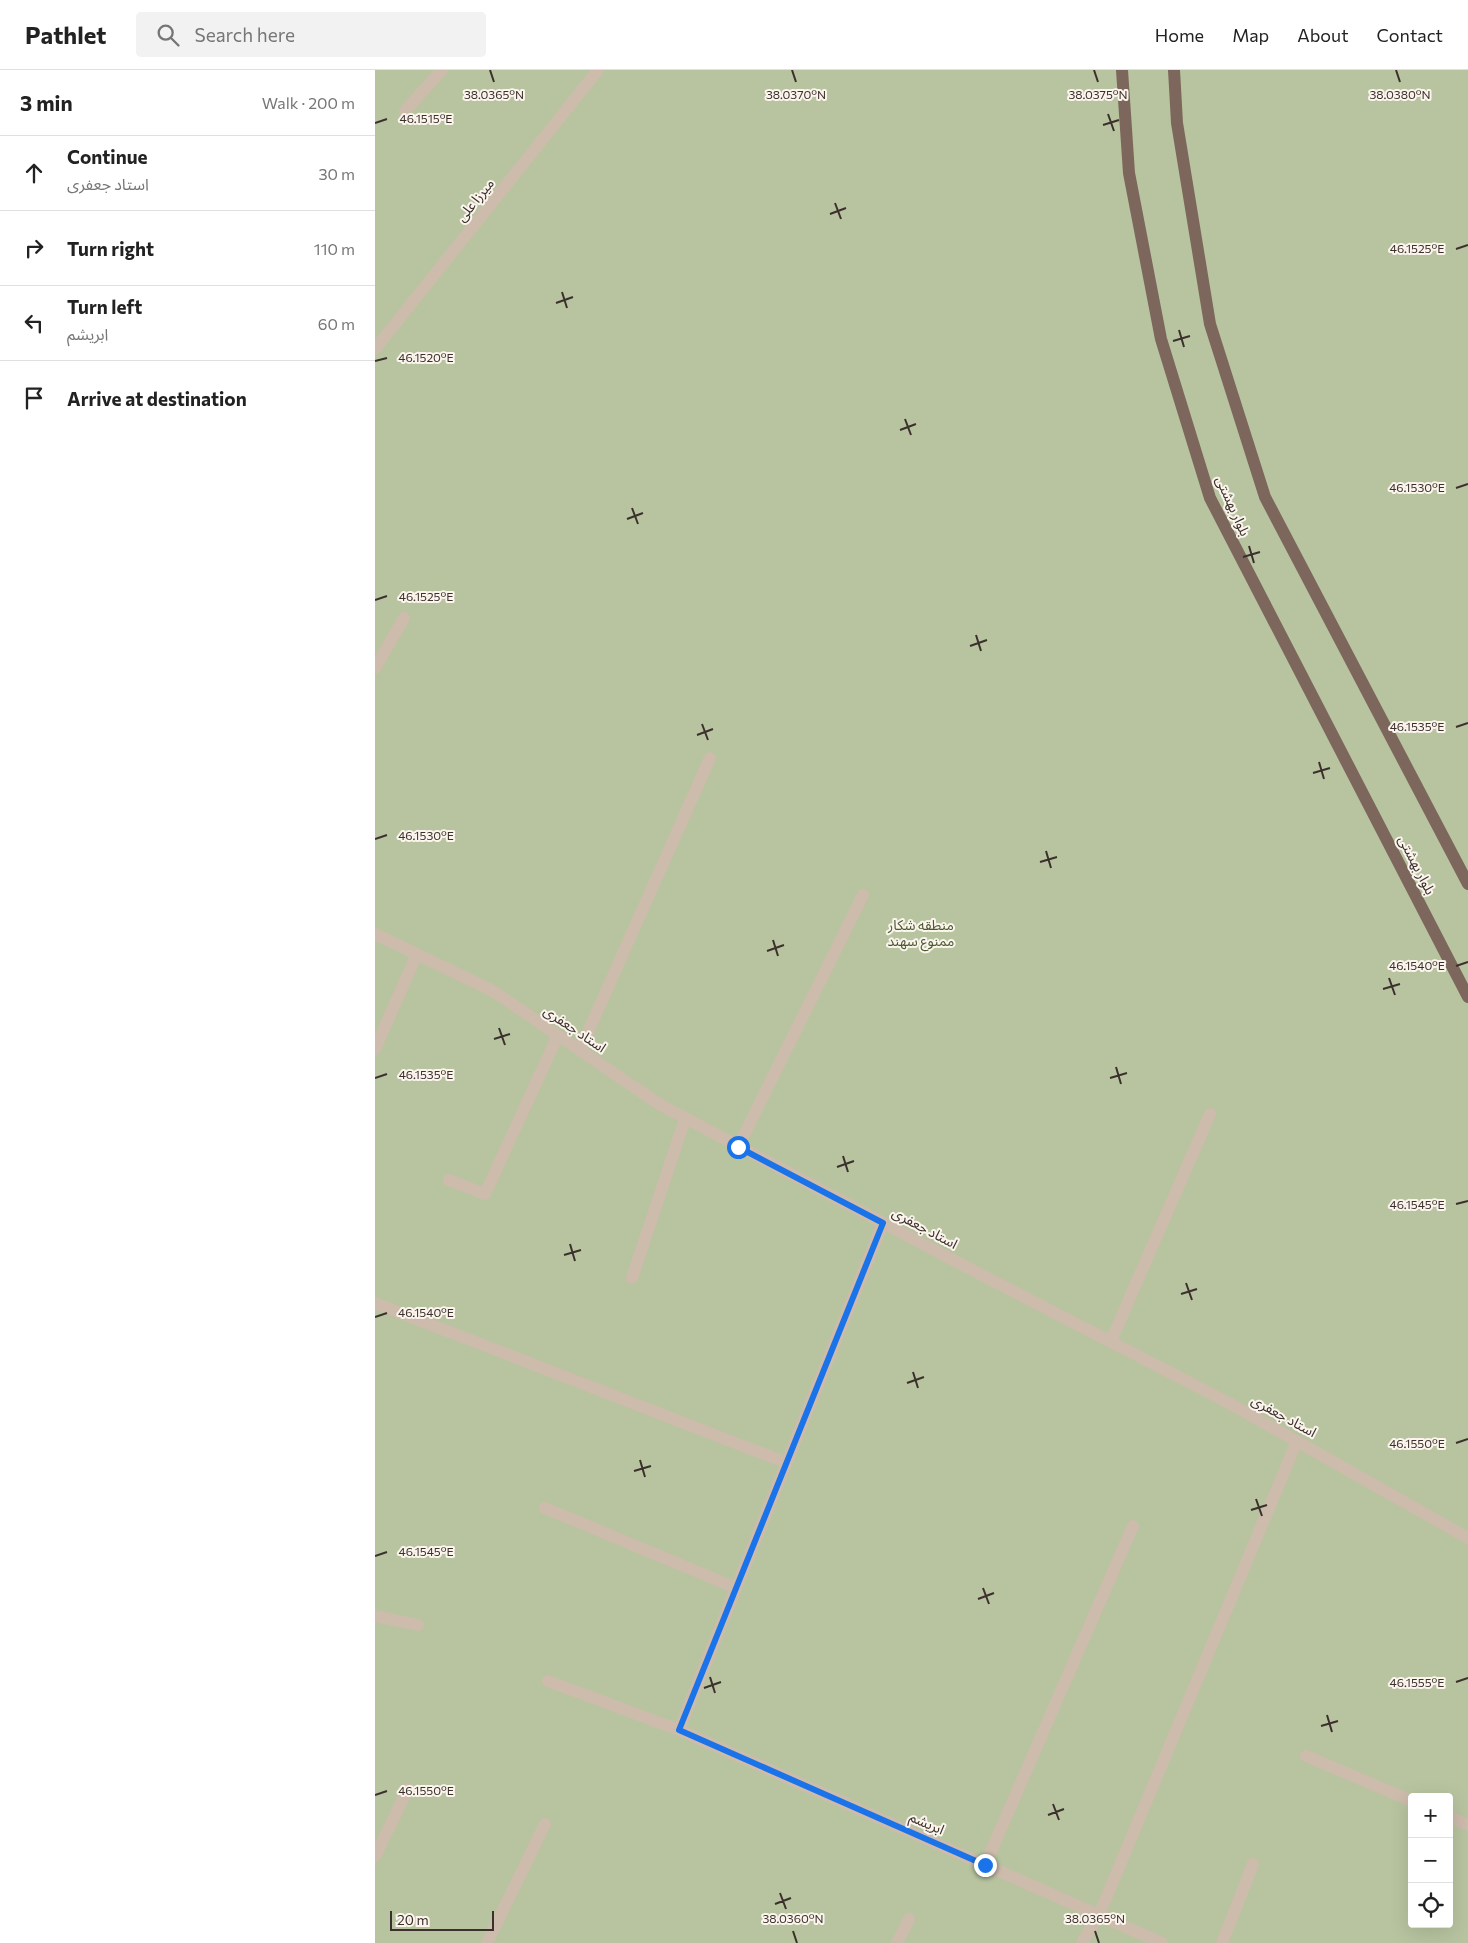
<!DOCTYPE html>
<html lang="en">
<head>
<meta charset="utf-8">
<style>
	body { margin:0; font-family:Commissioner,"Noto Sans Arabic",sans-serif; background:#f2f2f2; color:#222 }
	.controls { position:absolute; right:15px; bottom:15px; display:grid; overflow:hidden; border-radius:5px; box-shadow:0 5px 20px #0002 }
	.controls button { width:45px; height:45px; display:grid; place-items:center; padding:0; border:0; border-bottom:1px solid #e0e0e0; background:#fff; color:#222; font:25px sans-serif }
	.scale { position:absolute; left:15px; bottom:12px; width:104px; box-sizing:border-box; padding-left:5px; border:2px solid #3b302b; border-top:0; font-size:14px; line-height:18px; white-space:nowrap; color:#3b302b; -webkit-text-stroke:4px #fbf5ee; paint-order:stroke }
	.stop { position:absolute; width:15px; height:15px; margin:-11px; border:4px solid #1a73e8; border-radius:50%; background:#fff }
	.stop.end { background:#1a73e8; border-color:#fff; box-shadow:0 1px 5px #0008 }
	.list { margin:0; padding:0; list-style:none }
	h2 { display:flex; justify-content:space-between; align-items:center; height:65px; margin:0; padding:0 20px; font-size:21px }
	h2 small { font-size:16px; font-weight:400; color:#767676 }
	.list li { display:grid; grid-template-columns:32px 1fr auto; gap:15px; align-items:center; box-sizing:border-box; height:75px; padding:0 20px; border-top:1px solid #e0e0e0 }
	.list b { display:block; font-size:19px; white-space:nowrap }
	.list p { margin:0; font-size:16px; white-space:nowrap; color:#767676 }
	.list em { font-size:16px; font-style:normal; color:#767676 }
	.icon { flex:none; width:28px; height:28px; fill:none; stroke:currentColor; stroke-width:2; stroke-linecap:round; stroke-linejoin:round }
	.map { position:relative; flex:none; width:1093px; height:1873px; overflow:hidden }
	header { display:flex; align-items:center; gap:30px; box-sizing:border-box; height:70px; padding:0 25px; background:#fff; border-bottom:1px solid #e0e0e0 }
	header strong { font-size:24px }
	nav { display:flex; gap:28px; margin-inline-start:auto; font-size:18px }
	.search { width:350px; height:45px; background:#f2f2f2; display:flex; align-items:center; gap:12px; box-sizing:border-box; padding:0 18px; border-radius:5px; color:#767676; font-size:19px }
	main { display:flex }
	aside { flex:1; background:#fff }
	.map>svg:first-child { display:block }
	.green { fill:#b8c4a0; fill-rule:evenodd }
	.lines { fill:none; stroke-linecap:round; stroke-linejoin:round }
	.minor { stroke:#cdbbac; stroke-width:12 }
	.major { stroke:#7d675c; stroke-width:12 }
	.route { stroke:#1a73e8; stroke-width:6 }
	.ticks { fill:none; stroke:#3b302b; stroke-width:2 }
	.labels { text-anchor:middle; stroke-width:4; stroke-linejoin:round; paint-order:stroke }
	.street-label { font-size:14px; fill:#3b302b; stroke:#fbf5ee }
	.park-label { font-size:14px; fill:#4a5a2e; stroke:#fbf5ee }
	.ticks-label { font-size:12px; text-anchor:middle; fill:#3b302b; stroke:#fbf5ee; stroke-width:4; stroke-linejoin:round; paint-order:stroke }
</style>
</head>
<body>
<header>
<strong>Pathlet</strong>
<div class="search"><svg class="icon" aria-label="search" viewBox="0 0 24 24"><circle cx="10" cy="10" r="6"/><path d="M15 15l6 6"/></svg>Search here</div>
<nav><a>Home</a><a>Map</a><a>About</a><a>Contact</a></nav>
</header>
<main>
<aside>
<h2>3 min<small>Walk · 200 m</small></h2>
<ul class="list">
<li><svg class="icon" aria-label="ahead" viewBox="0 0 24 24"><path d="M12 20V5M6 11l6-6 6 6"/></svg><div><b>Continue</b><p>استاد جعفری</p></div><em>30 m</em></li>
<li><svg class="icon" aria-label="right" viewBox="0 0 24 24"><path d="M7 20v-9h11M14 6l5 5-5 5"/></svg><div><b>Turn right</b></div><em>110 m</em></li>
<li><svg class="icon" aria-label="left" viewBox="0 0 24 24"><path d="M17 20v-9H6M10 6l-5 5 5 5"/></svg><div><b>Turn left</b><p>ابریشم</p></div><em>60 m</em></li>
<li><svg class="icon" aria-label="arrive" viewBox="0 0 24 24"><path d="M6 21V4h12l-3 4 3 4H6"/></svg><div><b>Arrive at destination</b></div></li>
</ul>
</aside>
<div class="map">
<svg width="1093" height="1873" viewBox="0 0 1093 1873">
	<rect width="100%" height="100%" fill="#f4ebe1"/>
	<path class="green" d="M0,0H1093V1873H0ZM1037,1727H1074V1854H1037Z"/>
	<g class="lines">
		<path class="minor" d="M30,41L67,0
			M0,279L223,0
			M0,598L29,548
			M0,864L118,921L284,1034L578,1190L854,1333L1093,1468
			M0,979L42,884
			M205,980L335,688
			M363,1077L488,825
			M74,1110L110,1124L183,965
			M257,1208L310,1049
			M0,1233L412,1393
			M736,1271L835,1044
			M170,1438L361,1518
			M0,1546L43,1555
			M173,1611L304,1660L787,1873
			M304,1660L508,1153
			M931,1686L1037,1731
			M1074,1747L1093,1755
			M0,1786L33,1719
			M610,1795L758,1456
			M112,1873L170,1754
			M522,1873L534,1849
			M707,1873L724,1845L922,1371
			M847,1873L878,1794"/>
		<path class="major" d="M747,0L754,103L786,269L835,428L1093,927
			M799,0L802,53L835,254L890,427L1093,814"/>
	</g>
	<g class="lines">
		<path class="route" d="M363,1077L508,1153L304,1660L610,1795"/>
	</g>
	<path class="ticks" d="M115,0L119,12M417,0L421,12M719,0L723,12M1021,0L1025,12M733,44L739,61M0,53L12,49M728,55L744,50M460,133L466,149M455,144L471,138M1081,179L1093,175M187,222L192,238M181,233L198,227M804,260L809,277M798,271L815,266M0,291L12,288M530,349L536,365M525,360L541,354M1081,418L1093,414M257,438L263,454M252,449L268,443M874,476L879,493M868,487L885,482M0,530L12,526M601,565L606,581M595,576L612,570M327,654L333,670M1081,657L1093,653M322,665L338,659M944,692L949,709M938,703L955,698M0,769L12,765M671,781L676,798M665,792L682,787M398,870L403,886M392,881L409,875M1081,896L1093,892M1014,908L1020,925M1008,919L1025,914M124,958L130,975M119,969L135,964M741,997L746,1014M0,1008L12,1004M735,1008L752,1003M468,1086L473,1102M462,1097L479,1091M1081,1134L1093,1131M195,1174L200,1191M189,1185L206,1180M811,1213L817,1230M806,1224L822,1219M0,1247L12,1243M538,1302L543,1318M532,1313L549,1307M1081,1373L1093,1369M265,1390L270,1407M259,1401L276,1396M881,1429L887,1446M876,1440L892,1435M0,1486L12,1482M608,1518L614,1534M603,1529L619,1523M335,1607L340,1623M1081,1612L1093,1608M329,1618L346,1612M952,1645L957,1662M946,1656L963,1651M0,1725L12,1721M678,1734L684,1750M673,1745L689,1739M405,1823L411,1839M400,1834L416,1828M418,1861L422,1873M720,1861L724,1873"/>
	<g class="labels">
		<g class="street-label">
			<text transform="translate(100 130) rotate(-51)" y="5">میرزا علی</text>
			<text transform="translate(858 436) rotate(66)" y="5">بلوار بهشتی</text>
			<text transform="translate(1042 795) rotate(63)" y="5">بلوار بهشتی</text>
			<text transform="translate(200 959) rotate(34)" y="5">استاد جعفری</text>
			<text transform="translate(550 1158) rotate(28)" y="5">استاد جعفری</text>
			<text transform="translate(909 1346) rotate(29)" y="5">استاد جعفری</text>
			<text transform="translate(552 1753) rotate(24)" y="5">ابریشم</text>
		</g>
		<g class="park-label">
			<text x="546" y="860">منطقه شکار<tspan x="546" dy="16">ممنوع سهند</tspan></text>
		</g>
	</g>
	<g class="ticks-label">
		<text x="119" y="29">38.0365°N</text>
		<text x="421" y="29">38.0370°N</text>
		<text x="723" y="29">38.0375°N</text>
		<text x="1025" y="29">38.0380°N</text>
		<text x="51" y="53">46.1515°E</text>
		<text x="1042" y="183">46.1525°E</text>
		<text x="51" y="292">46.1520°E</text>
		<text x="1042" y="422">46.1530°E</text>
		<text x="51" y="531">46.1525°E</text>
		<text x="1042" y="661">46.1535°E</text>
		<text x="51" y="770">46.1530°E</text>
		<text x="1042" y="900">46.1540°E</text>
		<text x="51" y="1009">46.1535°E</text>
		<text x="1042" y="1139">46.1545°E</text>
		<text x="51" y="1247">46.1540°E</text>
		<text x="1042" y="1378">46.1550°E</text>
		<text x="51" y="1486">46.1545°E</text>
		<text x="1042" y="1617">46.1555°E</text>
		<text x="51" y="1725">46.1550°E</text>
		<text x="418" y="1853">38.0360°N</text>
		<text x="720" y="1853">38.0365°N</text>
	</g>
</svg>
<div class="controls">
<button>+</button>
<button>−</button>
<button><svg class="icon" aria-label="locate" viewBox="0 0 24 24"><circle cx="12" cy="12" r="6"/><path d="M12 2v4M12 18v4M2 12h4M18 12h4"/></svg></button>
</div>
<div class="scale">20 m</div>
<div class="stop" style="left:363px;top:1077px"></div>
<div class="stop end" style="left:610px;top:1795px"></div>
</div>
</main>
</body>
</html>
